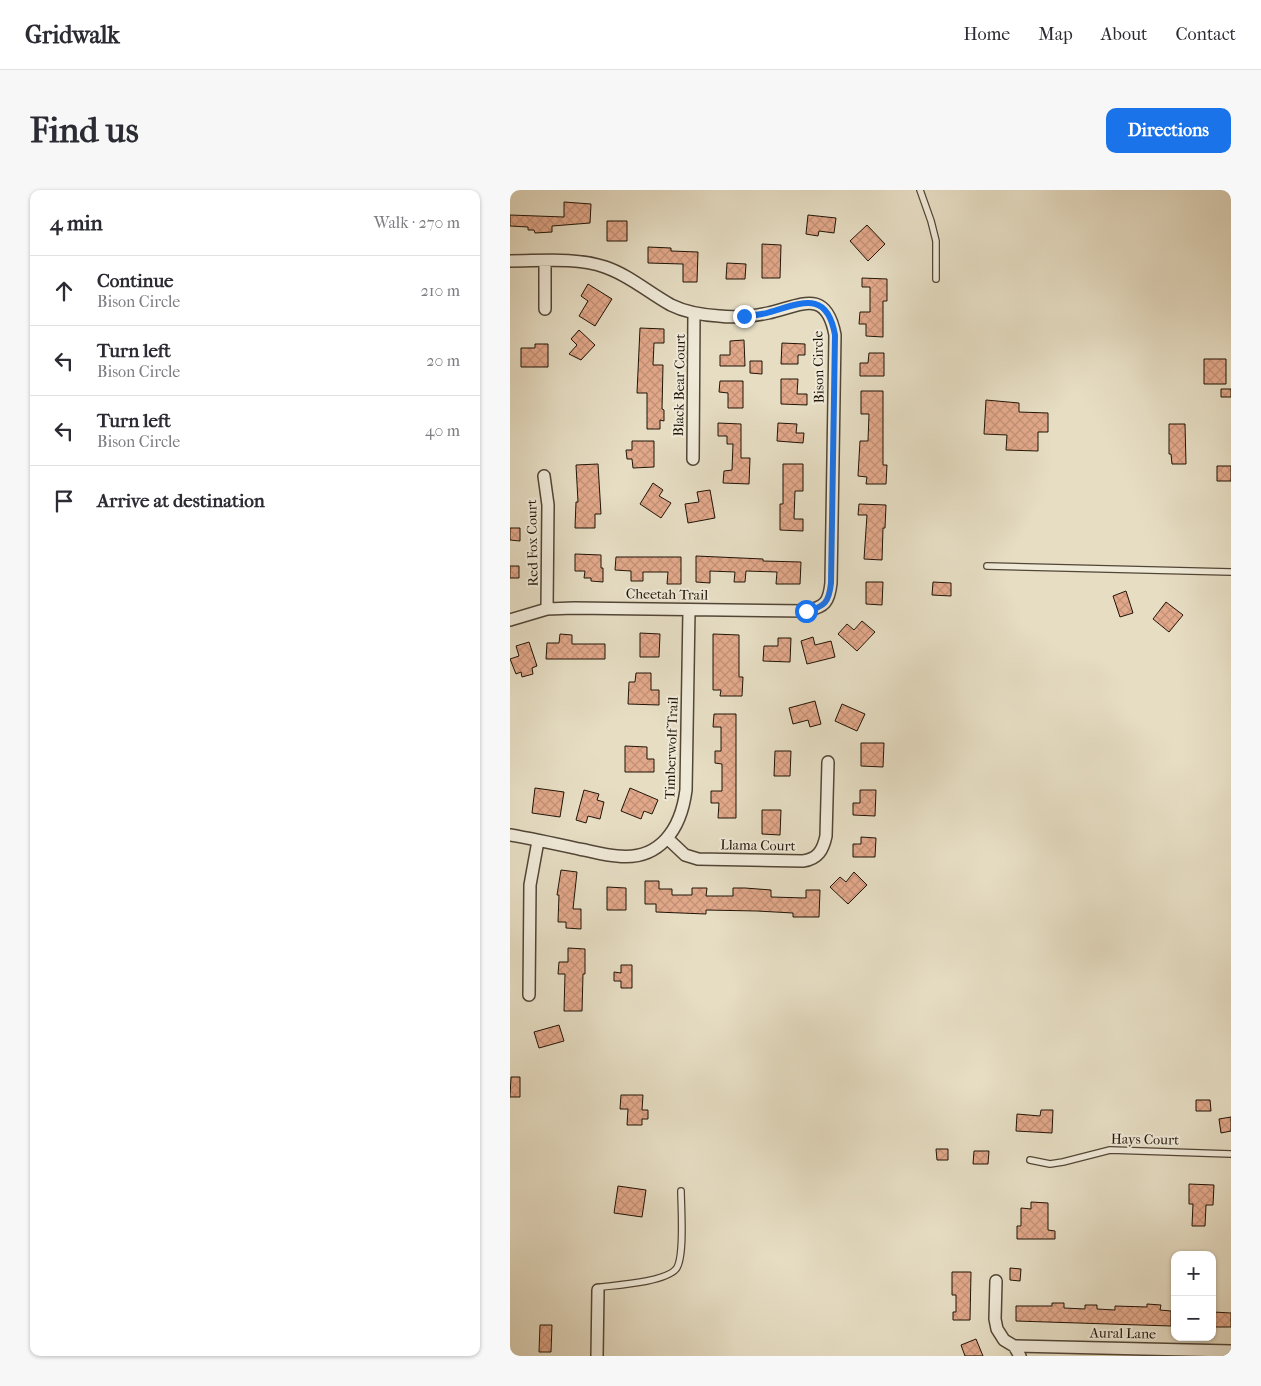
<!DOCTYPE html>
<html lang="en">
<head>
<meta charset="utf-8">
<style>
	body { margin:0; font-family:"IM FELL French Canon",serif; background:#f7f7f7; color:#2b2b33 }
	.controls { position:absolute; right:15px; bottom:15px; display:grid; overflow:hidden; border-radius:10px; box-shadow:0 1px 4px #0004 }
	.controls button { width:45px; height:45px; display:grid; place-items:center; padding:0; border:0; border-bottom:1px solid #e1e1e2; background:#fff; color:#2b2b33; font:25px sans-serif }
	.stop { position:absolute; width:15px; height:15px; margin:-11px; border:4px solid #1a73e8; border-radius:50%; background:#fff }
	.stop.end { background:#1a73e8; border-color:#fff; box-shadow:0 1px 5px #0008 }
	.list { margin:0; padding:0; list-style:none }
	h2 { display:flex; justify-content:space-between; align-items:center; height:65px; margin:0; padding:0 20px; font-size:21px }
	h2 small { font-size:16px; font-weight:400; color:#7c7c81 }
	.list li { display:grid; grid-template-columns:32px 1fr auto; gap:15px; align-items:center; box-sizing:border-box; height:70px; padding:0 20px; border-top:1px solid #e1e1e2 }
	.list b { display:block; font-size:19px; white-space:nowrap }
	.list p { margin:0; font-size:16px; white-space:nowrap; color:#7c7c81 }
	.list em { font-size:16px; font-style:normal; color:#7c7c81 }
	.icon { flex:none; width:28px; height:28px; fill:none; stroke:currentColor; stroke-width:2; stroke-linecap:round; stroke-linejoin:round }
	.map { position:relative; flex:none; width:721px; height:1166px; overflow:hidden; border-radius:10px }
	header { display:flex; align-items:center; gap:30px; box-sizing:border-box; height:70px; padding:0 25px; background:#fff; border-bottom:1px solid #e1e1e2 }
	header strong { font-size:24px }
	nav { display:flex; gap:28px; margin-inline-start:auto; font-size:18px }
	.intro { display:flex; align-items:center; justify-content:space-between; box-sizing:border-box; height:120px; padding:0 30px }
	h1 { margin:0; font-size:35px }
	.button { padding:12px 22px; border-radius:10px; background:#1a73e8; color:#fff; font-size:18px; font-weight:700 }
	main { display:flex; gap:30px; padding:0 30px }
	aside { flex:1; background:#fff; border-radius:10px; box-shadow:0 1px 4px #0004 }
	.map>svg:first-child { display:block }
	.building { fill:url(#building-cross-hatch); stroke:#211407 }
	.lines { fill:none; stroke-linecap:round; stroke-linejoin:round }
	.lane-casing { stroke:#524636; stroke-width:8 }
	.street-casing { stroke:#524636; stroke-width:14 }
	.lane { stroke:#efe9d8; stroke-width:5.5 }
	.street { stroke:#efe9d8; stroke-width:11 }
	.route { stroke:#1a73e8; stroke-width:6 }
	.labels { text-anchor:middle; stroke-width:4; stroke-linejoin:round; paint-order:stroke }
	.street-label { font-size:14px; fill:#211407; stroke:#efe9d8 }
</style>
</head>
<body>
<header>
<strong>Gridwalk</strong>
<nav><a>Home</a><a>Map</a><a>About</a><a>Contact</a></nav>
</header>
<div class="intro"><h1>Find us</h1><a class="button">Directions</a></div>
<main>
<aside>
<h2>4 min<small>Walk · 270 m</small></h2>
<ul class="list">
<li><svg class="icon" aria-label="ahead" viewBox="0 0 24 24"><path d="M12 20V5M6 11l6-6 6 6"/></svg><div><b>Continue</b><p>Bison Circle</p></div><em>210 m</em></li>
<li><svg class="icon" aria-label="left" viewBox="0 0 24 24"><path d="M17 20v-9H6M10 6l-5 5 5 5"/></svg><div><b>Turn left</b><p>Bison Circle</p></div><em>20 m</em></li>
<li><svg class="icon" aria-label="left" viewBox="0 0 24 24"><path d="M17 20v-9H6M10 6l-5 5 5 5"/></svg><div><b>Turn left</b><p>Bison Circle</p></div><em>40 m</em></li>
<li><svg class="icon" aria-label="arrive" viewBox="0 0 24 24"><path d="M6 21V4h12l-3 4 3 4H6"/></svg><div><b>Arrive at destination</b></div></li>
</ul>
</aside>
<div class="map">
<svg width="721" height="1166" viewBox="0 0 721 1166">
	<defs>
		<pattern id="building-cross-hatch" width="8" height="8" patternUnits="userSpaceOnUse" patternTransform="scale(1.25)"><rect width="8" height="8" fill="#e2a88a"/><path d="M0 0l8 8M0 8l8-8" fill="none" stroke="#c29076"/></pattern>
	</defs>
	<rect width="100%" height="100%" fill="#e6ddc3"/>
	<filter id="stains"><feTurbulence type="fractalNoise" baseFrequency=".004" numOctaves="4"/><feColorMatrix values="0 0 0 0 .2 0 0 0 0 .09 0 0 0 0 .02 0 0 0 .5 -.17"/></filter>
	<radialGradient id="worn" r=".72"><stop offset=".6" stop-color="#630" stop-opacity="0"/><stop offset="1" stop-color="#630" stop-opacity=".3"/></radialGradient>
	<path class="building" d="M54,12L81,14L80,33L42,36V42L25,43L24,40H18V37L0,36V25L54,27Z
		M298,25L326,28L324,43L309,41L308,46L296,44Z
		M97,31H117V51H97Z
		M357,35L375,54L358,71L340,51Z
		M252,54L271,55L270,88H252Z
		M138,57L161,58V61L188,62L187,92H173V74L138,73Z
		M217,73L236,74L235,89H216Z
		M352,88L377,89V111H373V147L356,146V134H349L350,122H360V97H352Z
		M78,94L102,109L85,136L69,126L78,111L71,106Z
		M130,138L154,139V153H144L143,175H153L152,219L154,220V231L150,230V239H137V203H127Z
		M69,140L85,155L71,170L59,164L67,155L61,149Z
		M234,150L235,176H210V165H220V151Z
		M272,153L295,154V165H288V174H271Z
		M25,154H38V177H11V158H25Z
		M359,163H374V186H350V173H358Z
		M694,169H716V194H694Z
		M240,171H252V184L240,183Z
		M271,189H288L287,204H297V215L271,214Z
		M210,191H233V218H218V203L209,202Z
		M711,199H721V207H711Z
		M351,201H373V275H377L376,294H356L357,287L348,286L350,251H358L359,224H351Z
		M476,210L509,213V222L538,223V242H528V261L496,260L497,245L474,244Z
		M208,233L231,234V268H240L239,294L213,293L214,281L222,280L223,254H217V246H208Z
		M268,233L287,234L286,243H294L293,253L267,251Z
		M659,234H675L676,274H662L661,264H659Z
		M122,251H144V277L123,278L122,269H117L116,260H122Z
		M88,274L91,324H85V338H65L66,312H68L66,275Z
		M273,274H293V301H285L284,329H293V341L270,340V314H273Z
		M707,276H721V291H707Z
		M143,293L153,300L149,306L161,313L151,328L130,314Z
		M200,300L205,328L178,333L175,314L189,312L187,302Z
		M349,314L376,315L375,338H373L372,370L354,369L357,325H348Z
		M0,338H10V351L0,350Z
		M65,364L91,365V378H93V392L81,391V388H74L75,381H65Z
		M186,366L253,369V371L291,372L290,394H266L267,382L236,381L235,392H224L225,382L200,381V393L186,392Z
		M106,367H171V394H157L158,382H133V391H121V381L105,380Z
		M0,376H9V388H0Z
		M356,392H373L372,415L356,414Z
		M423,392L441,393V406L422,405Z
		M616,401L623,423L610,427L603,406Z
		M656,412L673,425L659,442L643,429Z
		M352,431L365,442L347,461L328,444L337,434L344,440Z
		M130,443L150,444L149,467H130Z
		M50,444L62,445V454H95V469H36L37,453H49Z
		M203,444L229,445V487H233L232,506H210L211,500H203Z
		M303,447L305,455L321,451L325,467L297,474L291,451Z
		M268,448H281L280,472L253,471L254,456H268Z
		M19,452L27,476L22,478L23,484L12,487L11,482L6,484L0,469L9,466L6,456Z
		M126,483H141V500H149V515L118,514L119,492H125Z
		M305,511L311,534L300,537L298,530L283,534L279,518Z
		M332,514L355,524L347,541L325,531Z
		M204,524H226V628H208L209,613H201V601H212V574L205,573V561H211V537H203Z
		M351,553H374L373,577L351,576Z
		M115,556L137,557V569H144V582H115Z
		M265,561H281L280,586H264Z
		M25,598L54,602L50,627L22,623Z
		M120,598L148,610L142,624L134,621L131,629L111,621Z
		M74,600L89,604L87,610L94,612L90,629L78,626L76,633L66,630Z
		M350,600H366L365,626L343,625V613H350Z
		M252,620H271L270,645L252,644Z
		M351,647L366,648L365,667H343V654H351Z
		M51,680L67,682L63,719H71V739L56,738V732H48L49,705H47Z
		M344,682L357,695L338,714L320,697L330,687L336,692Z
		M135,691H149V699H162V705H182V698H197L196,706H223V698H235L261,700V707L296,708V700H310L309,727H283V723L247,721L196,720V724L146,722V714H135Z
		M97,697L116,698V720H97Z
		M58,758L75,759V784H73L72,821H54L55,784H48L49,772H58Z
		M111,775H122V798H111V791H104V782L111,783Z
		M49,835L54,851L29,858L24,842Z
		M1,887H10V907H0Z
		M111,905H133L132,920H138V929H132V935H117L118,919H110Z
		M686,910H700L701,921H686Z
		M531,920H543L542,943L506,941L507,924L530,926Z
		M721,927V941L711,943L709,929Z
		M426,959H438V970H427Z
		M464,961H479L478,974H463Z
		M679,994L704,995L703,1015H696L695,1036H682L683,1014H679Z
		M108,996L136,1000L132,1027L104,1023Z
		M521,1012L538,1013V1040L545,1041V1049H507V1036H511V1018L521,1019Z
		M500,1078L511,1079L510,1091L500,1090Z
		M442,1082H461L460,1130H443V1122H446V1105H442Z
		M542,1113H554V1118L575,1119V1115H587V1119L605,1120V1116L637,1117V1114L651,1115L650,1120L661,1121V1136L506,1131V1116H542Z
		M703,1122L721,1123V1137H703Z
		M30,1135H42L41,1162H29Z
		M466,1149L473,1166H455L451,1155Z"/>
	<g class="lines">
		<g class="lane-casing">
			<path id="lane" d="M410,0L421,31L426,51V89
				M477,376L721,382
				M520,970L540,974L553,972L600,960L721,964
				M88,1100L91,1097C108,1095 155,1092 166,1079C175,1068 171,1017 171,1001"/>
		</g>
		<g class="street-casing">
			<path id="street" d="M0,71C31,71 65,67 95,77C119,85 139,103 161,115C175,122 193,125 209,126C225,128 243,126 258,123C290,116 316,97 325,145L321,393C319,412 315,417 296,421L64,418L37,419L0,430
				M35,71V119
				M183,269L184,123
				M34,286L38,315L37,419
				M0,645C23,649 46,654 69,659C81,661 94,665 107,666C150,671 171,639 176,600L179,420
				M157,648L175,665L188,669L293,671C308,669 313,660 316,646L318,572
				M19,805L20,695L28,651
				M486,1091L485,1129L487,1139L494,1150L504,1156L510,1166
				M504,1156L721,1161
				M87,1166L88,1100"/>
		</g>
		<use href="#lane" class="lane"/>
		<use href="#street" class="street"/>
	</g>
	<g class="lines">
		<path class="route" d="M234,126C242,125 252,125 260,122C292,113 317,100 325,145L321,393C319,412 315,417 296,421"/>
	</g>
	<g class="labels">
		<g class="street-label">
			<text transform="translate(308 177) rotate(-91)" y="5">Bison Circle</text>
			<text transform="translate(169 195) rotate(-89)" y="5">Black Bear Court</text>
			<text transform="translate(22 353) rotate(-91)" y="5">Red Fox Court</text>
			<text transform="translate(157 404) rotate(1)" y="5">Cheetah Trail</text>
			<text transform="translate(161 558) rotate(-88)" y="5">Timberwolf Trail</text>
			<text transform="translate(248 655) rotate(1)" y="5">Llama Court</text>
			<text transform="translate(635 949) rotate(1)" y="5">Hays Court</text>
			<text transform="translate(613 1143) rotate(1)" y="5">Aural Lane</text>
		</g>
	</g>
	<rect width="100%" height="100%" filter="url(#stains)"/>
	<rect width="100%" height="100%" fill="url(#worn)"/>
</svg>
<div class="controls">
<button>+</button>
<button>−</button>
</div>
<div class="stop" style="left:296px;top:421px"></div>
<div class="stop end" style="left:234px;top:126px"></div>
</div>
</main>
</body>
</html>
